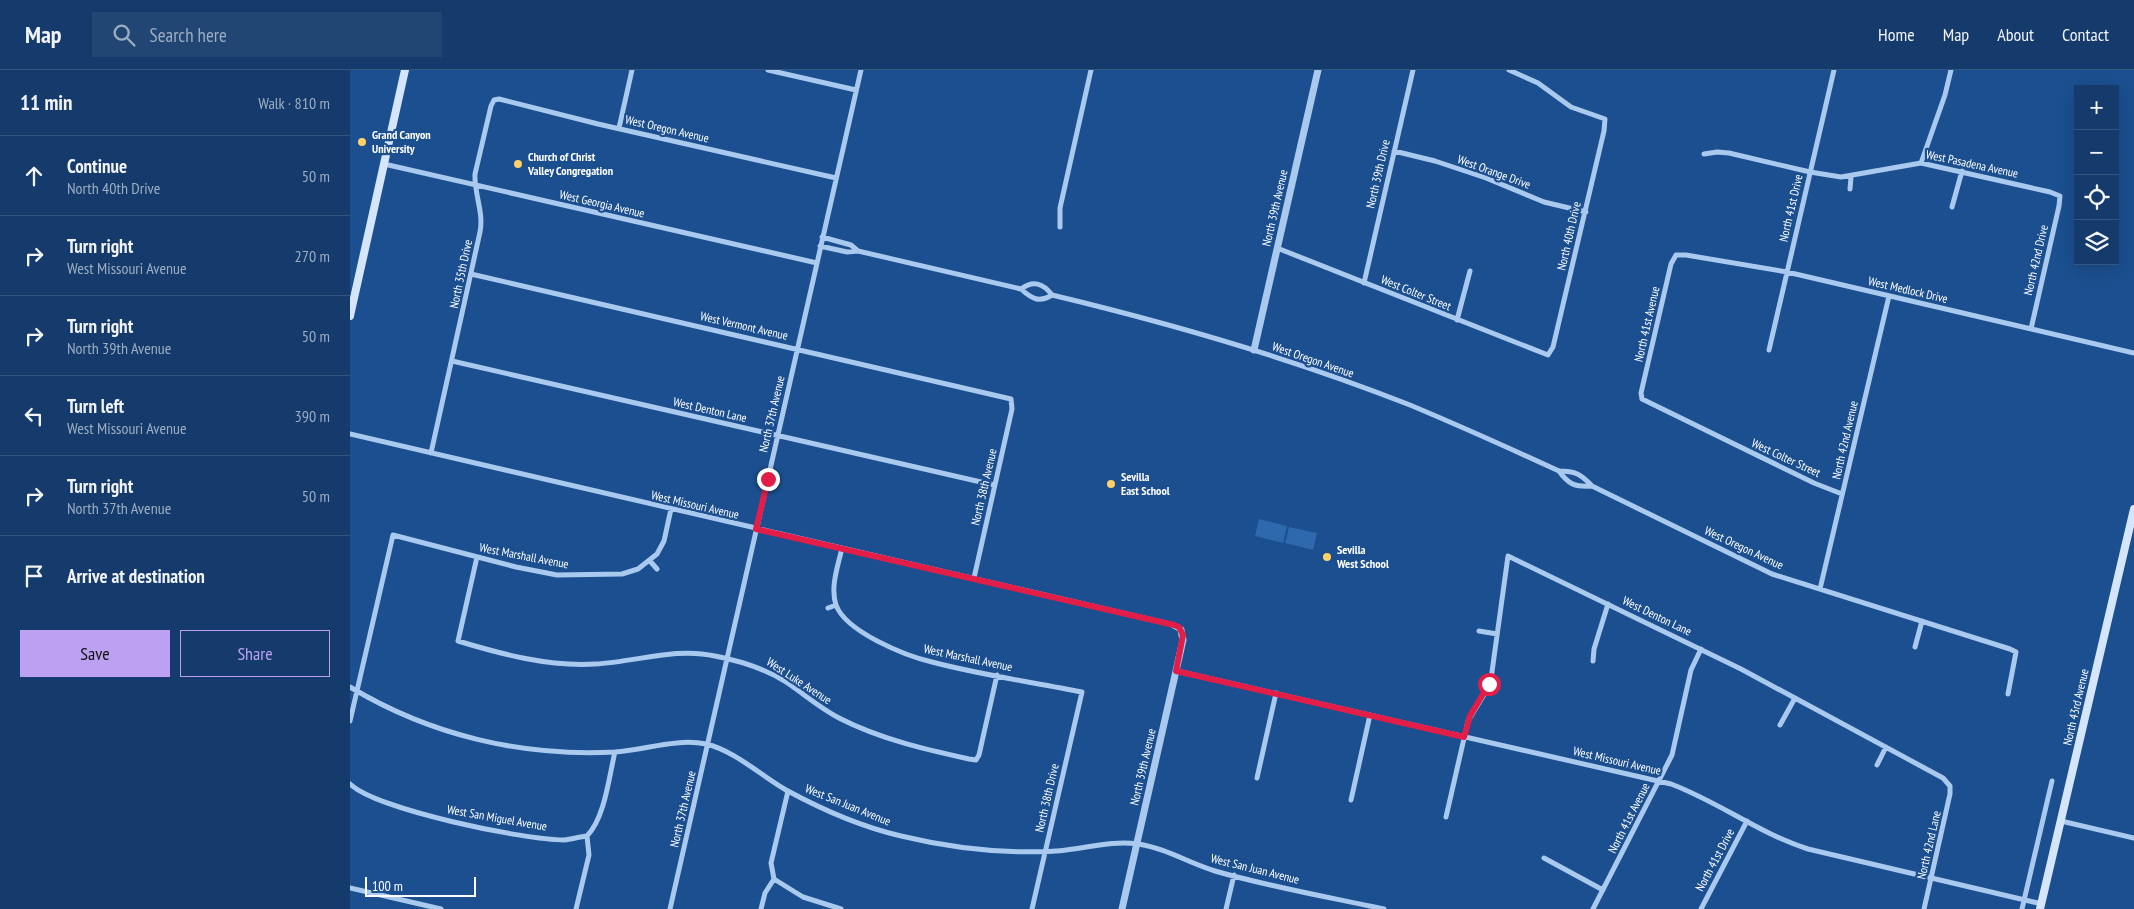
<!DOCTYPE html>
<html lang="en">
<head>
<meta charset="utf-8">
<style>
	body { margin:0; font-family:"PT Sans Narrow",sans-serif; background:#214673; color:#f1f3f6 }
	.controls { position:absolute; right:15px; top:15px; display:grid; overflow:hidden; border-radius:0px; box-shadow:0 5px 20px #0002 }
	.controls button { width:45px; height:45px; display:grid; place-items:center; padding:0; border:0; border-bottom:1px solid #33557e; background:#143b6b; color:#f1f3f6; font:25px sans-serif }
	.scale { position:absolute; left:15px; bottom:12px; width:111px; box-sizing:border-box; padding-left:5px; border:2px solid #fff; border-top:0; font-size:14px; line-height:18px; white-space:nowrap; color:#fff; -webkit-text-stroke:4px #1b4f8f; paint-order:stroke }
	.stop { position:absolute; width:15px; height:15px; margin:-11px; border:4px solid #e11d48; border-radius:50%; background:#fff }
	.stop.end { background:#e11d48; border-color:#fff; box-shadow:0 1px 5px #0008 }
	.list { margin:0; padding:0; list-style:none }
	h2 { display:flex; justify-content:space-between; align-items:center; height:65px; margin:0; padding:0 20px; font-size:21px }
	h2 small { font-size:16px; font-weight:400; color:#9dadc1 }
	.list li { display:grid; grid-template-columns:32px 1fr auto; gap:15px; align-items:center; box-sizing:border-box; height:80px; padding:0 20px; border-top:1px solid #33557e }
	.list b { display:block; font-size:19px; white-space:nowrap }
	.list p { margin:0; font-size:16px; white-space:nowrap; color:#9dadc1 }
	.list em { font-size:16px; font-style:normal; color:#9dadc1 }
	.actions { display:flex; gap:10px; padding:15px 20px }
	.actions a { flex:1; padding:11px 0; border:1px solid #bca0f2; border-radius:0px; text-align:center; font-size:18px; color:#bca0f2 }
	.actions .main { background:#bca0f2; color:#111 }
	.icon { flex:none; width:28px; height:28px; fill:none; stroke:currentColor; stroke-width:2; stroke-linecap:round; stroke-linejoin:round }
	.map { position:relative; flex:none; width:1784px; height:839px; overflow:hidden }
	header { display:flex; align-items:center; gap:30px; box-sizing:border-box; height:70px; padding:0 25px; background:#143b6b; border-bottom:1px solid #33557e }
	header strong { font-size:24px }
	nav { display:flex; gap:28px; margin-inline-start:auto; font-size:18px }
	.search { width:350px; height:45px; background:#214673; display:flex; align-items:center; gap:12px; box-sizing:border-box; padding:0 18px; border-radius:0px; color:#9dadc1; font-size:19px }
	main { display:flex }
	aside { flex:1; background:#143b6b }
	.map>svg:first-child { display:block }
	.green { fill:#2e69ad }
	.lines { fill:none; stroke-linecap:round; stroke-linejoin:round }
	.minor { stroke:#a9c9ee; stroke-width:5 }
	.tertiary { stroke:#a9c9ee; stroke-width:7 }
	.secondary { stroke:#d6e6fa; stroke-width:8 }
	.route { stroke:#e11d48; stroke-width:6 }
	.poi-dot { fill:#ffd166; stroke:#1b4f8f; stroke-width:2 }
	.labels { text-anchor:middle; stroke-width:4.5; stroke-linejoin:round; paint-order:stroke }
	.street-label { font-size:12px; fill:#fff; stroke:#1b4f8f }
	.poi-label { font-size:12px; font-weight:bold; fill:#fff; stroke:#1b4f8f; text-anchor:start }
</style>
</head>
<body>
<header>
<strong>Map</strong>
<div class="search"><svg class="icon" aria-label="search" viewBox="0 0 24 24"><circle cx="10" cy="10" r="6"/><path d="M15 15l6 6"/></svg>Search here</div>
<nav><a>Home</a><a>Map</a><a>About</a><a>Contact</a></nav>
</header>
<main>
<aside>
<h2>11 min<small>Walk · 810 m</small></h2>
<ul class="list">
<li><svg class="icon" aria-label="ahead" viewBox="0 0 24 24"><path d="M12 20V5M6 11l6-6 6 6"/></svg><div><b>Continue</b><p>North 40th Drive</p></div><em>50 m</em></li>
<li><svg class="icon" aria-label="right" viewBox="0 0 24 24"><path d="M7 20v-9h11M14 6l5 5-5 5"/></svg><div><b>Turn right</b><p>West Missouri Avenue</p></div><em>270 m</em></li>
<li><svg class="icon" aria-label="right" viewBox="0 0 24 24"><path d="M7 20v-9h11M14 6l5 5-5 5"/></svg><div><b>Turn right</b><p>North 39th Avenue</p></div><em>50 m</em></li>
<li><svg class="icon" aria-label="left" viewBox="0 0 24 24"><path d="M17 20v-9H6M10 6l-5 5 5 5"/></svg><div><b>Turn left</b><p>West Missouri Avenue</p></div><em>390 m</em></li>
<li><svg class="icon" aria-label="right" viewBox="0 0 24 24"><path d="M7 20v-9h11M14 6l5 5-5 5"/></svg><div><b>Turn right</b><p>North 37th Avenue</p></div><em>50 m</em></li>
<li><svg class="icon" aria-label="arrive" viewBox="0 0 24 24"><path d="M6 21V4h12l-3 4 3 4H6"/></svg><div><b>Arrive at destination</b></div></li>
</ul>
<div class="actions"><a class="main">Save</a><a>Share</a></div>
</aside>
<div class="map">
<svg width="1784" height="839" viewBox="0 0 1784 839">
	<rect width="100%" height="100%" fill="#1b4f8f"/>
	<path class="green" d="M909,449L937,456L933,473L905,466Z
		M939,457L967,463L963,480L935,473Z"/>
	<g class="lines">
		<path class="minor" d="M418,0L506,20
			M269,58L282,0
			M1044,81L1085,91L1136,108L1194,132L1236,142
			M1354,84L1367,82L1379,83L1460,102L1491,107L1571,93L1700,122L1710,126L1709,136L1681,259
			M1571,93L1595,25L1601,0
			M34,94L467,193
			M1500,119L1501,107
			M1602,137L1612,101
			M710,157V138L741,0
			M472,167L501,175L508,181
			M470,176L497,182L508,181L671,219C682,229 689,233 702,225
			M927,178L1198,285L1203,277L1254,61L1255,49L1221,37L1188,13L1159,0
			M121,204L661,329L662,339L624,508
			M1014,213L1063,0
			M671,219C683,210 693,213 702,225C823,254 944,289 1060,335C1110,356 1159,378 1209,401C1225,401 1231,404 1242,416L1422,504L1660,579L1666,582L1658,624
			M1107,250L1120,201
			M1419,280L1484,0
			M102,291L644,415
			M0,364L820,554L831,560
			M81,383L130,162C134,142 124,124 125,104L141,36L144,30L149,29L248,54L486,108
			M1209,401C1219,415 1225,417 1242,416
			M1492,424L1464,413L1292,329L1291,323L1321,194L1326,185H1336L1437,202L1784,283
			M492,478C488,496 480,517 486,535C496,562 556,586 582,592C631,605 682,612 732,622L682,839
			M127,487L108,571C151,584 199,597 245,594C286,592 325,577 365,586C391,591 414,598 436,612C454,624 470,638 489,648C530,669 574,679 619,689L626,690L629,685L647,605
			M300,491L307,499
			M1470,519L1539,226
			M478,538L486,535
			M1129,561L1147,564
			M1565,577L1572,551
			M1243,591L1244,579L1258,534
			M827,601L1321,714C1369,732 1410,764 1458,779L1692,834
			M0,617C80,665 171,687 265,682C294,680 327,668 356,674C383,680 412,706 436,720C471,739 512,757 551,766C601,778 657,784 707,781C735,779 761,770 788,774C815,778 839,793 865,801C920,817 978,827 1034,839
			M0,651L43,465L166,497L207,505L272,504L288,499L307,484L314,471L321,439
			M1430,655L1445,628
			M1527,695L1536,677
			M907,708L926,623
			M0,714C27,740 175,770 214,770C222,769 229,767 237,766
			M1001,730L1020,645
			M1096,747L1118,651L1135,623L1141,609L1158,486L1391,599L1593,708L1600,716V724L1574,839
			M1711,751L1784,768
			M1194,788L1253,820
			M424,809L453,827L491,839
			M0,818L91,839
			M226,839L239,785L237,766C255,748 259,706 265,682
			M320,839L511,0
			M411,839L415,823L424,809L421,793L438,721
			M876,839L884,805
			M1243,839L1322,685L1341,600L1351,579
			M1351,839L1397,751
			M1672,839L1702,711"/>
		<path class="tertiary" d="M904,280L968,0
			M772,839L833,570L831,560"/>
		<path class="secondary" d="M0,246L55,0
			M1690,839L1784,439"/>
	</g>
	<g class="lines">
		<path class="route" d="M418,409L406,459L824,555L829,557L833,565L826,601L1114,667L1120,646L1139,614"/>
	</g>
	<g class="poi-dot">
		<circle cx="12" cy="72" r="5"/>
		<circle cx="168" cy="94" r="5"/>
		<circle cx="761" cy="414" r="5"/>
		<circle cx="977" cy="487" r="5"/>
	</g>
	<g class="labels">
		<g class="street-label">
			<text transform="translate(317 59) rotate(13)" y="4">West Oregon Avenue</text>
			<text transform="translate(1622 94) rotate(12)" y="4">West Pasadena Avenue</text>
			<text transform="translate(1144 102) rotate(20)" y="4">West Orange Drive</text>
			<text transform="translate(1028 104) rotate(-77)" y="4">North 39th Drive</text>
			<text transform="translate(252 134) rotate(13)" y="4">West Georgia Avenue</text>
			<text transform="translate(925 138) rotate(-77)" y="4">North 39th Avenue</text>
			<text transform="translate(1441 138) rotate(-77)" y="4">North 41st Drive</text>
			<text transform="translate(1219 166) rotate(-77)" y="4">North 40th Drive</text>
			<text transform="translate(1686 190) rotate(-77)" y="4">North 42nd Drive</text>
			<text transform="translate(111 204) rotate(-78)" y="4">North 35th Drive</text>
			<text transform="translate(1558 220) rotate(13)" y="4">West Medlock Drive</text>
			<text transform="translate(1066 223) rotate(22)" y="4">West Colter Street</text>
			<text transform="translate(1297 254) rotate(-77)" y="4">North 41st Avenue</text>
			<text transform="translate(394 256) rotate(13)" y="4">West Vermont Avenue</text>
			<text transform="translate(963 290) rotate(19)" y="4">West Oregon Avenue</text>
			<text transform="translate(360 340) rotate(13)" y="4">West Denton Lane</text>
			<text transform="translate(422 344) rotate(-77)" y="4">North 37th Avenue</text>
			<text transform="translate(1495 370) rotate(-77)" y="4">North 42nd Avenue</text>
			<text transform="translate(1436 388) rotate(25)" y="4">West Colter Street</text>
			<text transform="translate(634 417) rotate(-77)" y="4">North 38th Avenue</text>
			<text transform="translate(345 435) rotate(13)" y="4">West Missouri Avenue</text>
			<text transform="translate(1394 478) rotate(25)" y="4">West Oregon Avenue</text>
			<text transform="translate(174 486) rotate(11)" y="4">West Marshall Avenue</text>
			<text transform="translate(1307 546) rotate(26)" y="4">West Denton Lane</text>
			<text transform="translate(618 588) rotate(12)" y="4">West Marshall Avenue</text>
			<text transform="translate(449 611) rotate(33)" y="4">West Luke Avenue</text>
			<text transform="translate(1726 637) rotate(-77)" y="4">North 43rd Avenue</text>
			<text transform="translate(1267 691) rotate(13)" y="4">West Missouri Avenue</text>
			<text transform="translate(793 697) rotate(-77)" y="4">North 39th Avenue</text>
			<text transform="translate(697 728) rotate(-77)" y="4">North 38th Drive</text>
			<text transform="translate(498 735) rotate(22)" y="4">West San Juan Avenue</text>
			<text transform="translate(333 739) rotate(-77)" y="4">North 37th Avenue</text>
			<text transform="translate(147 748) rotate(10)" y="4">West San Miguel Avenue</text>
			<text transform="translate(1279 748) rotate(-63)" y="4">North 41st Avenue</text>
			<text transform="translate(1579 775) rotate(-77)" y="4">North 42nd Lane</text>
			<text transform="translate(1365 790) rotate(-62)" y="4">North 41st Drive</text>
			<text transform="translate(905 799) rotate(14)" y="4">West San Juan Avenue</text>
		</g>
		<g class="poi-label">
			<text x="22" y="69">Grand Canyon<tspan x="22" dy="14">University</tspan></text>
			<text x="178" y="91">Church of Christ<tspan x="178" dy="14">Valley Congregation</tspan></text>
			<text x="771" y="411">Sevilla<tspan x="771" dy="14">East School</tspan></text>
			<text x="987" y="484">Sevilla<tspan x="987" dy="14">West School</tspan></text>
		</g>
	</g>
</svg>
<div class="controls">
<button>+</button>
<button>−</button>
<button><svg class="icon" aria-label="locate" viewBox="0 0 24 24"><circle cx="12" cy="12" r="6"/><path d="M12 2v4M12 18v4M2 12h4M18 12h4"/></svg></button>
<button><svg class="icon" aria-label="layers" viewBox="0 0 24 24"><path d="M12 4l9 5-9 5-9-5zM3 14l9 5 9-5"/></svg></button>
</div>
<div class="scale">100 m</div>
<div class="stop" style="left:1139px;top:614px"></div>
<div class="stop end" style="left:418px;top:409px"></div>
</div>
</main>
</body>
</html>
